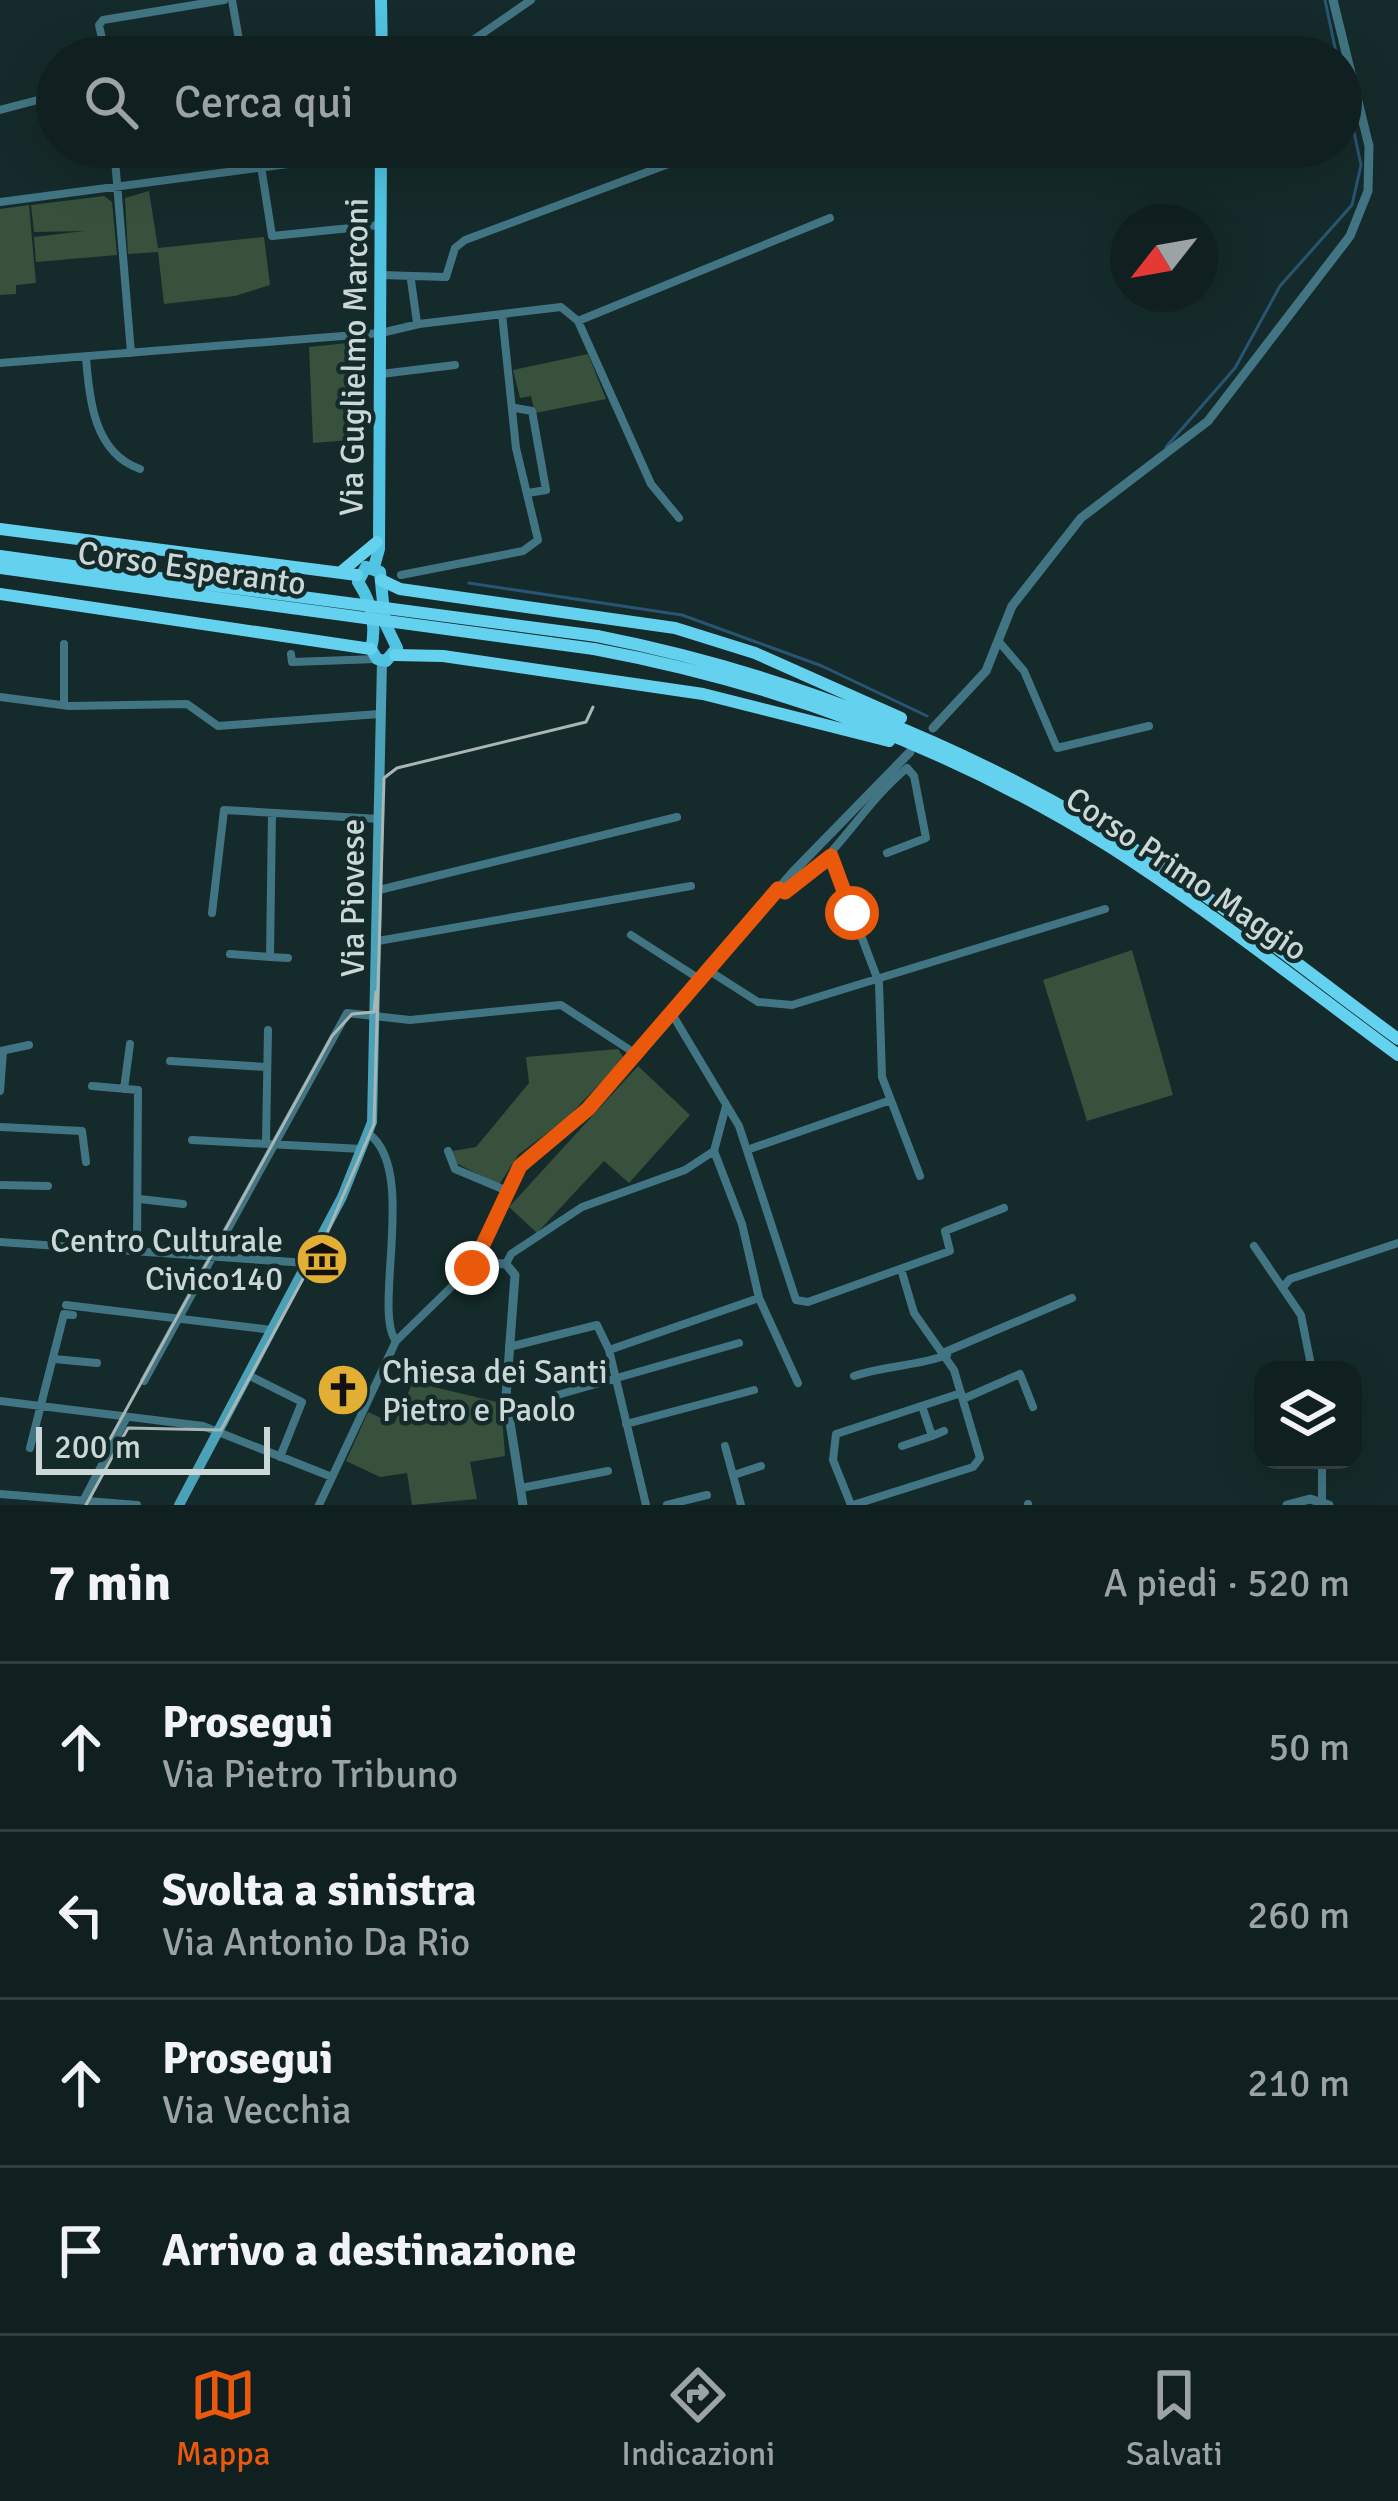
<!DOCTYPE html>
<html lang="it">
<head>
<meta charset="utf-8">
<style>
	body { margin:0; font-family:Signika,sans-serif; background:#1e2d2d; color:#f1f3f6 }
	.controls { position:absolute; right:36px; bottom:36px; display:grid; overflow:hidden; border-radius:24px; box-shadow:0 12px 48px #0002 }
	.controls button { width:108px; height:108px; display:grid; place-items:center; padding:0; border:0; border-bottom:3px solid #303e3e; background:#102020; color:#f1f3f6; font:60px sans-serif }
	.compass { position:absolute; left:1110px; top:204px; width:108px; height:108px; border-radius:50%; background:#102020; box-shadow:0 12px 48px #0002; rotate:239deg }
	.scale { position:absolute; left:36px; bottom:30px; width:234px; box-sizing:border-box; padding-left:12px; border:6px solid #cbd8d7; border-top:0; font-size:33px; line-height:42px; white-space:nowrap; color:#cbd8d7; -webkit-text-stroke:9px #152a2a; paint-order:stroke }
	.stop { position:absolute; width:36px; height:36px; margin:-27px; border:9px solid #ea580c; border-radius:50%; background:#fff }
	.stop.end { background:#ea580c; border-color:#fff; box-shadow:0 3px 12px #0008 }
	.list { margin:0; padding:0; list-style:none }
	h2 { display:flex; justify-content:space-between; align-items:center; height:156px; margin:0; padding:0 48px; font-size:51px }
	h2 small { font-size:39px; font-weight:400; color:#9ca3a5 }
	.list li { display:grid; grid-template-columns:78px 1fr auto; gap:36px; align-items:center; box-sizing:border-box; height:168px; padding:0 48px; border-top:3px solid #303e3e }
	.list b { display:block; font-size:45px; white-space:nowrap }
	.list p { margin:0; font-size:39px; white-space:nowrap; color:#9ca3a5 }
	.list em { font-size:39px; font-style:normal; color:#9ca3a5 }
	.icon { flex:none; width:66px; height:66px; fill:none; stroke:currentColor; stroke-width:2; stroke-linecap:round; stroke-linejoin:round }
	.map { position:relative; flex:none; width:1398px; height:1505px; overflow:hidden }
	.search { position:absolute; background:#102020; box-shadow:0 12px 48px #0002; left:36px; right:36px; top:36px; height:132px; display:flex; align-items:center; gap:30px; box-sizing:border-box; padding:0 42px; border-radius:66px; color:#9ca3a5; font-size:45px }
	.sheet { height:828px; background:#102020 }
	nav { display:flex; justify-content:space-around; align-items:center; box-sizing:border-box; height:168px; border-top:3px solid #303e3e; background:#102020; font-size:33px; color:#9ca3a5 }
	nav a { display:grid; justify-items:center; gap:6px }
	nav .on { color:#ea580c }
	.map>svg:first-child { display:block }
	.green { fill:#37513c }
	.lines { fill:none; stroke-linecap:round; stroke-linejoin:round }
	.stream { stroke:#275573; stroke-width:3 }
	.minor { stroke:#427583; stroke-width:8 }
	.tertiary { stroke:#427583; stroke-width:9 }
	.secondary { stroke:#4ba1b8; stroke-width:10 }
	.primary { stroke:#50c4e2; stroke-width:12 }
	.trunk { stroke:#64d2ef; stroke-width:12 }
	.tram { stroke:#a8b6b5; stroke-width:3 }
	.trunk-bridge { stroke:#64d2ef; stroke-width:12 }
	.route { stroke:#ea580c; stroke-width:15 }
	.labels { text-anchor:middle; stroke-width:9; stroke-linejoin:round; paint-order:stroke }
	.street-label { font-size:33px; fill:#cbd8d7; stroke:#152a2a }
	.poi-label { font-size:33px; fill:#cbd8d7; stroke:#152a2a; text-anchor:end }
</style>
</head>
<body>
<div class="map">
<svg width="1398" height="1505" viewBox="0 0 1398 1505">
	<rect width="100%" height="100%" fill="#152a2a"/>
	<path class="green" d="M149,191L158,248L264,237L270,285L235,296L164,304L158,252L128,254L125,198Z
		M104,196L112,202L117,255L36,262L34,237L84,231L34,232L31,205Z
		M29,205L36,283L16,285V294L0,295V209Z
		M358,342L363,349L364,439L313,443L309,347Z
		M588,354L606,399L535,413L531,396L520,398L513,370Z
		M1132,950L1173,1095L1087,1121L1043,980Z
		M618,1049L624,1058L568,1117L518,1155L499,1185L452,1161V1151L476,1147L529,1083L526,1057Z
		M638,1066L690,1115L629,1183L604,1161L537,1233L509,1207Z
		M413,1382L501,1403L505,1456L470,1462L477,1499L412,1505L407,1473L380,1477L346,1461L368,1412L394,1424Z"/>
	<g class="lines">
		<path class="stream" d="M1325,0L1337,57
			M1166,447L1235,368L1280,286L1352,205L1361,165L1341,71
			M469,583L682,615L822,666L927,716"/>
		<path class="minor" d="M232,0L242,57
			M106,57L99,25L103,20L224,0
			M306,57L370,46L460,49L531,0
			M0,110L57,95
			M114,147L131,353
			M258,147L272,236L380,225
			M0,202L380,152
			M381,275L446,277L455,248L465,240L714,147
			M411,280L417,323
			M578,321L651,484L679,518
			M86,357C89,399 94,453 140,469
			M0,363L381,333L419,324L561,307L578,321L830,218
			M381,374L455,365
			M515,408L532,411L546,490L528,493
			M401,575L523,551L538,540L516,448L502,314
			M1000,643L1024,671L1057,748L1149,726
			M291,654L292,662L377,659
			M0,697L69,706L187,704L218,726L379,714
			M64,705V644
			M831,856L879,983L882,1077L920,1176
			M778,889L786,892C836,860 860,807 907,768L914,776L926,838L887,853
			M379,890L677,817
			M212,913L224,810L379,819
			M631,935L701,980
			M378,941L691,886
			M230,954L270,957L272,813
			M270,957L288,958
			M708,970L758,1002L792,1005L1105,909
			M672,1014L739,1126L796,1300L808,1302L950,1251L945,1231L1004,1208
			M1,1051L29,1045
			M170,1061L266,1067
			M92,1086L138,1090L137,1252
			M124,1089L130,1044
			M0,1091L3,1051
			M726,1106L714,1151L742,1224L759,1298L798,1383
			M0,1127L82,1131L86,1162
			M369,1134C418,1170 372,1311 396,1341
			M192,1140L362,1149
			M266,1140L268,1030
			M747,1150L891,1100
			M448,1151L455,1169L505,1190
			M0,1185L48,1186
			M140,1199L183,1204
			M0,1242L307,1263
			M1254,1246L1301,1315L1312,1370
			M506,1264L511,1254L582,1207L685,1170L714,1151
			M1283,1287L1290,1279L1398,1243
			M66,1305L272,1330
			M509,1347L597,1325L609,1350L646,1505
			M609,1350L759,1298
			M945,1352L1072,1298
			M54,1359L97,1363
			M248,1375L302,1402L280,1457
			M854,1376C887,1365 918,1366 947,1355
			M144,1381L347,1013L410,1020L561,1005L636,1054
			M554,1396L739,1343
			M963,1399L1020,1374L1033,1407
			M0,1401L203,1426L332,1477
			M626,1424L754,1390
			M932,1436L944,1431
			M725,1446L741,1505
			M902,1446L932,1436L922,1406
			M30,1448L64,1314L73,1315
			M734,1475L761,1466
			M521,1488L608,1471
			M0,1494L137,1505
			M84,1499L127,1417
			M1322,1500V1460
			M1028,1504V1505
			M319,1505L396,1341L479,1260
			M667,1505L707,1495
			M851,1505L833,1460L836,1434L961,1393
			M853,1505L973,1467L980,1458L954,1370L914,1313L901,1269"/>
		<path class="tertiary" d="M933,728L986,671L1012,606L1081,518L1208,421L1350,236L1368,191L1369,146L1333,0
			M523,1505L506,1397L515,1275L506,1264L486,1263L478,1256L520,1166L588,1109L793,872L910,752
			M1287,1505L1310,1499L1329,1505"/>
		<path class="secondary" d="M179,1505L342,1197L372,1122L382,661"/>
		<path class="primary" d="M381,0L382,57
			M366,567L380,572L385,623L397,648L386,661L377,659L371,649C377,624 372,603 358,582Z
			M374,567L379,549L381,147"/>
		<path class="trunk" d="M0,529L357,575
			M0,556L174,580
			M0,568L173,592
			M342,571L377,542
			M381,580L400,589L675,628L755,653L901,718
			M0,594L371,649
			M597,636C800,676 987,753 1161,866C1243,919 1320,982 1398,1039
			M594,649C776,683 952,748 1110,847C1210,911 1303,985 1398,1055
			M395,655L443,656L703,694L889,741"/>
		<path class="tram" d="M110,1439L332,1036L352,1014L374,1012L376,992
			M86,1505L128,1428L221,1430L324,1240L374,1124L384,778L397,768L586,722L593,707"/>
		<path class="trunk-bridge" d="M174,580L597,636
			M173,592L594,649"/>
	</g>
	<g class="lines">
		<path class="route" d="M472,1268L520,1166L588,1109L778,889L785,892L831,856L852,913"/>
	</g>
	<defs>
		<g id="museum-disc" transform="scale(2.7)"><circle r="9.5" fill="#e3ae34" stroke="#152a2a"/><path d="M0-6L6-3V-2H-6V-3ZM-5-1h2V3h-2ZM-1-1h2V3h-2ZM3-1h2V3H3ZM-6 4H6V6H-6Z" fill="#111"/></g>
		<g id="church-disc" transform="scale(2.7)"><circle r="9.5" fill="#e3ae34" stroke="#152a2a"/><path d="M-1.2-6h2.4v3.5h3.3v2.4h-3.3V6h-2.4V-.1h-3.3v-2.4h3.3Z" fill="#111"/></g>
	</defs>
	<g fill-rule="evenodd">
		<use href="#museum-disc" x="322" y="1259"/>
		<use href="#church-disc" x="343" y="1390"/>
	</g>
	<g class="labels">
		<g class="street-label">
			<text transform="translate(353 357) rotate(-89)" y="12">Via Guglielmo Marconi</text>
			<text transform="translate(192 567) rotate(8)" y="12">Corso Esperanto</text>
			<text transform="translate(1187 873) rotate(34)" y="12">Corso Primo Maggio</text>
			<text transform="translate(352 898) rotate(-90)" y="12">Via Piovese</text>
		</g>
		<g class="poi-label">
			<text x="283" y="1252">Centro Culturale<tspan x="283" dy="38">Civico140</tspan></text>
			<text x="382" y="1383" text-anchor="start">Chiesa dei Santi<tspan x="382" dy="38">Pietro e Paolo</tspan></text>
		</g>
	</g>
</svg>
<div class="controls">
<button><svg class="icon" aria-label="layers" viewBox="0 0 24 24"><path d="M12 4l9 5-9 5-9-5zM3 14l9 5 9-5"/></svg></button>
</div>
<svg class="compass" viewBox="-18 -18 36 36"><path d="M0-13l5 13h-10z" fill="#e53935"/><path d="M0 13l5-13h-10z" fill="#9ca3a5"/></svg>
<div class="scale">200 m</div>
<div class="stop" style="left:852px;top:913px"></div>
<div class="stop end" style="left:472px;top:1268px"></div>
<div class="search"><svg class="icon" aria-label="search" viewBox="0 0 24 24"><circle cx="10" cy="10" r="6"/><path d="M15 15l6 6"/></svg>Cerca qui</div>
</div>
<section class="sheet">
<h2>7 min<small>A piedi · 520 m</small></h2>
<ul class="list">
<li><svg class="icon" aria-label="ahead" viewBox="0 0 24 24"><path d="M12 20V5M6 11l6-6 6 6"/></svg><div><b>Prosegui</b><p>Via Pietro Tribuno</p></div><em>50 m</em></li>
<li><svg class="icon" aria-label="left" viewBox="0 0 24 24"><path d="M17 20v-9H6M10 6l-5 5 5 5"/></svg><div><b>Svolta a sinistra</b><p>Via Antonio Da Rio</p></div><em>260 m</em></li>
<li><svg class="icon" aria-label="ahead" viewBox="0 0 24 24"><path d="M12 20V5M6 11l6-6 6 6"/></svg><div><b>Prosegui</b><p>Via Vecchia</p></div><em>210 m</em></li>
<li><svg class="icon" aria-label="arrive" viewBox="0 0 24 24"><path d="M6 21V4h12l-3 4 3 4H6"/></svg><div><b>Arrivo a destinazione</b></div></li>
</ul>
</section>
<nav>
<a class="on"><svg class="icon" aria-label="map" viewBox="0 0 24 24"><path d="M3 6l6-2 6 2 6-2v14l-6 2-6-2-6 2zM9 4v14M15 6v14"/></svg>Mappa</a>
<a><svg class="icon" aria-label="directions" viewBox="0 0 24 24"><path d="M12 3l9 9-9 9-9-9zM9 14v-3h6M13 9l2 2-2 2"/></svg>Indicazioni</a>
<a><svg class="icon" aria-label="saved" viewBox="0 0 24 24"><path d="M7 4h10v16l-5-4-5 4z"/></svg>Salvati</a>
</nav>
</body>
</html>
